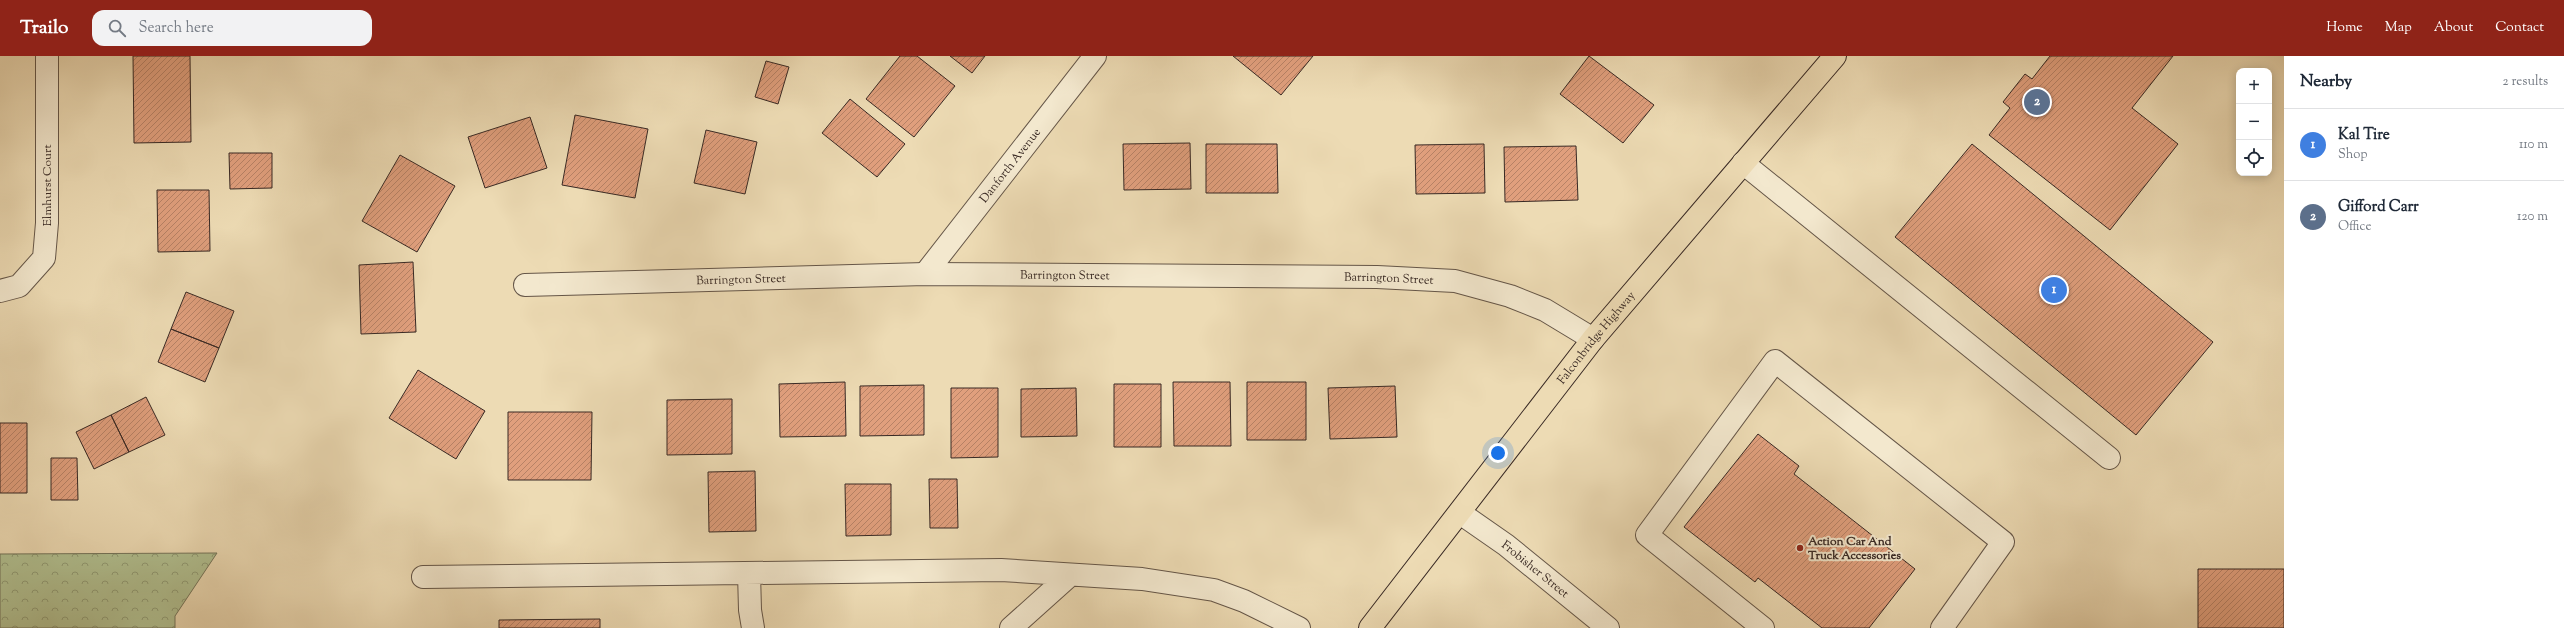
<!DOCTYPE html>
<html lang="en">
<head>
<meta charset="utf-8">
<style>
	body { margin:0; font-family:"Sorts Mill Goudy",serif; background:#f2f2f3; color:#1f2937 }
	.controls { position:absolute; right:12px; top:12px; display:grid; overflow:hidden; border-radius:8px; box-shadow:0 2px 10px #0003 }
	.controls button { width:36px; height:36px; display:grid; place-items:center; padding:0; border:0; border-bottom:1px solid #e0e1e3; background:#fff; color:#1f2937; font:20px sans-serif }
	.you { position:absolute; left:1498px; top:397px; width:14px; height:14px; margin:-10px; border:3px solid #fff; border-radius:50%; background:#1a73e8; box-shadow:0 0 0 6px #1a73e833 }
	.badge { display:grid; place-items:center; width:26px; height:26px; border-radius:50%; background:#8f2418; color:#fff; font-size:13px; font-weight:700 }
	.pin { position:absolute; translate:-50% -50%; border:2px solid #fff; box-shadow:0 1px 4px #0006 }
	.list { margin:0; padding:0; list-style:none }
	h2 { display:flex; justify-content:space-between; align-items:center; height:52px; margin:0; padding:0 16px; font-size:17px }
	h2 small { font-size:13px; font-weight:400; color:#747a83 }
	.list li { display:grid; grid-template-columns:26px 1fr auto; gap:12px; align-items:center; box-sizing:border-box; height:72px; padding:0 16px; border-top:1px solid #e0e1e3 }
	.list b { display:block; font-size:15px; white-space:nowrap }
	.list p { margin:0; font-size:13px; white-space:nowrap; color:#747a83 }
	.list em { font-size:13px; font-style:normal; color:#747a83 }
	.icon { flex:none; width:22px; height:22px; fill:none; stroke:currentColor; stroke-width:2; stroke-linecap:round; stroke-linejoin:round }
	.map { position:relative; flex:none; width:2284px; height:572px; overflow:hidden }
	header { display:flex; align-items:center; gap:24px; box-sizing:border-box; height:56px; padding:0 20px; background:#8f2418; color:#fff }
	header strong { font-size:19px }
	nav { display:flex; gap:22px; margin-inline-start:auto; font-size:14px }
	.search { width:280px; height:36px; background:#f2f2f3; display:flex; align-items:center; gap:10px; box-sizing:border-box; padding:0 14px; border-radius:12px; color:#747a83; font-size:15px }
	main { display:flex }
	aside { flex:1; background:#fff }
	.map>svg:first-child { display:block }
	.forest { fill:url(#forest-crowns); stroke:#75755b }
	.building { fill:url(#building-hatch); stroke:#382924 }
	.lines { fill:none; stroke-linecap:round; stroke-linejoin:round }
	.lane-casing { stroke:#655648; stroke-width:24 }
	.street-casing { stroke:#655648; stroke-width:24 }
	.primary-casing { stroke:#382924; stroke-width:24 }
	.lane { stroke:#f3e8ce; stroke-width:22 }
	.street { stroke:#f3e8ce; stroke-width:22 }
	.primary { stroke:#eddbb4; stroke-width:22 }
	.poi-dot { fill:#8f2418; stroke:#f3e8ce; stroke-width:1.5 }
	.labels { text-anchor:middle; stroke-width:4; stroke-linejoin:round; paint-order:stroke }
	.street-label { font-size:12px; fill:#382924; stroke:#f3e8ce }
	.poi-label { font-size:12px; font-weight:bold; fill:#382924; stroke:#f3e8ce; text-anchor:start }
</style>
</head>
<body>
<header>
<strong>Trailo</strong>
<div class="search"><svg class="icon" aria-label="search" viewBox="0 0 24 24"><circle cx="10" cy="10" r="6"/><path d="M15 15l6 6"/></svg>Search here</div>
<nav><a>Home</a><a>Map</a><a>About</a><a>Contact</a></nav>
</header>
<main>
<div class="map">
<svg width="2284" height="572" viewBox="0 0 2284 572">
	<defs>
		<pattern id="forest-crowns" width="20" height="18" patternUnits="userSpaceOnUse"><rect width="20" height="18" fill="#b2c192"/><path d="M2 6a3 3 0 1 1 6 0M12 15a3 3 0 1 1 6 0" fill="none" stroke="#929d77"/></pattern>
		<pattern id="building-hatch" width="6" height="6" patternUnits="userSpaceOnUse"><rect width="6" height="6" fill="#e09f7d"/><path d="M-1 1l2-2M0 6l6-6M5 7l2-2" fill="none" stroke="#b78266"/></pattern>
	</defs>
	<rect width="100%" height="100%" fill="#eddbb4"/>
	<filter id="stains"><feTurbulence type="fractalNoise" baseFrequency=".005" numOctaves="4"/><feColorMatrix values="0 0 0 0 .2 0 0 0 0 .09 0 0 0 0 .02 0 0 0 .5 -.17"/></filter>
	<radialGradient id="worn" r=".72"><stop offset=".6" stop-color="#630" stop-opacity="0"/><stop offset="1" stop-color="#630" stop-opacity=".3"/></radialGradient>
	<path class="forest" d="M217,497L175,560V572H0V498Z"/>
	<path class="building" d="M133,0H190L191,86L134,87Z
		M900,0H917L955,30L914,81L866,43Z
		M950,0H985L972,17Z
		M1233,0H1313L1281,39Z
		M1589,0L1654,49L1623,87L1560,38Z
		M2050,0H2173L2132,52L2178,88L2110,174L1989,79L2010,52L2003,46L2025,18L2032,23Z
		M766,5L789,11L778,48L755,41Z
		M850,43L905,88L877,121L822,77Z
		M575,59L648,73L635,142L562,129Z
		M530,61L547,112L485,132L468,81Z
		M706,74L757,86L745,138L694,127Z
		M1190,87L1191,133L1124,134L1123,88Z
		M1206,88H1277L1278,137H1206Z
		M1484,88L1485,137L1416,138L1415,89Z
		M1972,88L2213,286L2136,379L1895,181Z
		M1576,90L1578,144L1505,146L1504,91Z
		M229,97H272V132L230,133Z
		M400,99L455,130L417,196L362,165Z
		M157,134H209L210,195L158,196Z
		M413,206L416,276L361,278L359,209Z
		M186,236L234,255L219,292L171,273Z
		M171,273L219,292L205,326L158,306Z
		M418,314L485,355L456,403L389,362Z
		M845,326L846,380L780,381L779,328Z
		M1173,326H1230L1231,390H1174Z
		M1247,326H1306V384H1247Z
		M1114,328H1161V391H1114Z
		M924,329V379L860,380V330Z
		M1395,330L1397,381L1330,383L1328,332Z
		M951,332H998V401L951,402Z
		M1076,332L1077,380L1021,381V333Z
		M146,341L165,379L129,396L111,359Z
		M732,343V398L667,399V344Z
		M508,356H592L591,424H508Z
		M111,359L129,396L94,413L76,376Z
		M0,367H27V437H0Z
		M1758,378L1799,410L1794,418L1915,513L1869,572H1822L1758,522L1755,526L1684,471Z
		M51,402H77L78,444H51Z
		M755,415L756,475L709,476L708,416Z
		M929,423H957L958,472H930Z
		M845,428H891V479L846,480Z
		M2198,513H2284V572H2198Z
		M600,563V572H499V564Z"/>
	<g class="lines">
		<g class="lane-casing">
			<path id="lane" d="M1743,107L2109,402
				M749,517L750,554L753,572
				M423,521L1001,514L1142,523L1214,534L1244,545L1299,572
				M1011,572L1070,519
				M1763,572L1647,479L1775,305L2003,486L1942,572"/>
		</g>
		<g class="street-casing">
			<g id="street">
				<path id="s1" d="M925,218L1095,0"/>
				<path id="s2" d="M525,229L925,218L1377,221L1455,225L1510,240L1545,254L1593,283"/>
				<path id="s3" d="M0,235L19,230L44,202L47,167V0"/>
				<path id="s4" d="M1460,457L1506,489L1608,572"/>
			</g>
		</g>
		<g class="primary-casing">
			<g id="primary">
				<path id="s5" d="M1370,572L1593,283L1835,0"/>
			</g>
		</g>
		<use href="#lane" class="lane"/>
		<use href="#street" class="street"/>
		<use href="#primary" class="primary"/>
	</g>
	<circle class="poi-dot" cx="1800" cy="492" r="4"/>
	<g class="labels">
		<g class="street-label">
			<text dy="4" stroke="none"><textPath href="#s1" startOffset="138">Danforth Avenue</textPath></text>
			<text dy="4" stroke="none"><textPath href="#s3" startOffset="130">Elmhurst Court</textPath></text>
			<text dy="4" stroke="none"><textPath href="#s2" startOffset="540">Barrington Street</textPath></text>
			<text dy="4" stroke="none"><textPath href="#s2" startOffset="864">Barrington Street</textPath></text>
			<text dy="4" stroke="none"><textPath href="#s2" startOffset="216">Barrington Street</textPath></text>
			<text dy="4" stroke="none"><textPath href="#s5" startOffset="368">Falconbridge Highway</textPath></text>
			<text dy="4" stroke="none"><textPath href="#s4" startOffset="94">Frobisher Street</textPath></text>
		</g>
		<g class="poi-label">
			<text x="1808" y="489">Action Car And<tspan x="1808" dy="14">Truck Accessories</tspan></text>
		</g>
	</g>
	<rect width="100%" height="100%" filter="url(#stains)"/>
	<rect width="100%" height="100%" fill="url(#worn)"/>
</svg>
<div class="controls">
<button>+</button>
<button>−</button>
<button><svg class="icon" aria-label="locate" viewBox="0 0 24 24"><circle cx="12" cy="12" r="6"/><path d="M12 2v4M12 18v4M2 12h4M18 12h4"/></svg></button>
</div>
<div class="you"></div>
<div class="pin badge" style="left:2054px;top:234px;background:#3f7fe0">1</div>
<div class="pin badge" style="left:2037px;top:46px;background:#5c6f8a">2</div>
</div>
<aside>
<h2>Nearby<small>2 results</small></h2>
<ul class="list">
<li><span class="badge" style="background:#3f7fe0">1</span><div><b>Kal Tire</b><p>Shop</p></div><em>110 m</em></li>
<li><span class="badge" style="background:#5c6f8a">2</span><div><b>Gifford Carr</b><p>Office</p></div><em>120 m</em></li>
</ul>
</aside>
</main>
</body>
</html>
